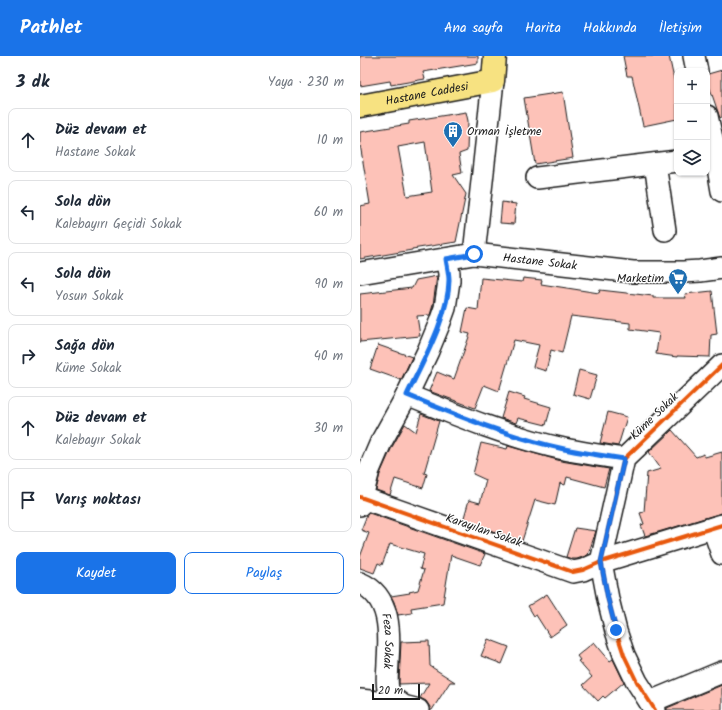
<!DOCTYPE html>
<html lang="tr">
<head>
<meta charset="utf-8">
<style>
	body { margin:0; font-family:Kalam,sans-serif; background:#f2f2f3; color:#1f2937 }
	.controls { position:absolute; right:12px; top:12px; display:grid; overflow:hidden; border-radius:8px; box-shadow:0 1px 3px #0004 }
	.controls button { width:36px; height:36px; display:grid; place-items:center; padding:0; border:0; border-bottom:1px solid #e0e1e3; background:#fff; color:#1f2937; font:20px sans-serif }
	.scale { position:absolute; left:12px; bottom:10px; width:48px; box-sizing:border-box; padding-left:4px; border:2px solid #1c1c1c; border-top:0; font-size:11px; line-height:14px; white-space:nowrap; color:#1c1c1c; -webkit-text-stroke:3px #fff; paint-order:stroke }
	.stop { position:absolute; width:12px; height:12px; margin:-9px; border:3px solid #1a73e8; border-radius:50%; background:#fff }
	.stop.end { background:#1a73e8; border-color:#fff; box-shadow:0 1px 4px #0008 }
	.list { margin:0; padding:0; list-style:none }
	h2 { display:flex; justify-content:space-between; align-items:center; height:52px; margin:0; padding:0 16px; font-size:17px }
	h2 small { font-size:13px; font-weight:400; color:#747a83 }
	.list li { display:grid; grid-template-columns:26px 1fr auto; gap:12px; align-items:center; box-sizing:border-box; height:64px; margin:0 8px 8px; padding:0 8px; border:1px solid #e0e1e3; border-radius:8px }
	.list b { display:block; font-size:15px; white-space:nowrap }
	.list p { margin:0; font-size:13px; white-space:nowrap; color:#747a83 }
	.list em { font-size:13px; font-style:normal; color:#747a83 }
	.actions { display:flex; gap:8px; padding:12px 16px }
	.actions a { flex:1; padding:9px 0; border:1px solid #1a73e8; border-radius:8px; text-align:center; font-size:14px; color:#1a73e8 }
	.actions .main { background:#1a73e8; color:#fff }
	.icon { flex:none; width:22px; height:22px; fill:none; stroke:currentColor; stroke-width:2; stroke-linecap:round; stroke-linejoin:round }
	.map { position:relative; flex:none; width:362px; height:654px; overflow:hidden }
	header { display:flex; align-items:center; gap:24px; box-sizing:border-box; height:56px; padding:0 20px; background:#1a73e8; color:#fff }
	header strong { font-size:19px }
	nav { display:flex; gap:22px; margin-inline-start:auto; font-size:14px }
	main { display:flex }
	aside { flex:1; background:#fff }
	.map>svg:first-child { display:block }
	.building { fill:#fdc2b8; stroke:#1c1c1c; fill-rule:evenodd }
	.lines { fill:none; stroke-linecap:round; stroke-linejoin:round }
	.minor-casing { stroke:#1c1c1c; stroke-width:24 }
	.major-casing { stroke:#1c1c1c; stroke-width:25 }
	.minor { stroke:#fff; stroke-width:21 }
	.major { stroke:#f7e281; stroke-width:22 }
	.cycleway-casing { stroke:#fff; stroke-width:6 }
	.cycleway { stroke:#e8590c; stroke-width:4 }
	.route { stroke:#1a73e8; stroke-width:5 }
	.labels { text-anchor:middle; stroke-width:3; stroke-linejoin:round; paint-order:stroke }
	.street-label { font-size:12px; fill:#1c1c1c; stroke:#fff }
	.poi-label { font-size:12px; fill:#1c1c1c; stroke:#fff; text-anchor:start }
</style>
</head>
<body>
<header>
<strong>Pathlet</strong>
<nav><a>Ana sayfa</a><a>Harita</a><a>Hakkında</a><a>İletişim</a></nav>
</header>
<main>
<aside>
<h2>3 dk<small>Yaya · 230 m</small></h2>
<ul class="list">
<li><svg class="icon" aria-label="ahead" viewBox="0 0 24 24"><path d="M12 20V5M6 11l6-6 6 6"/></svg><div><b>Düz devam et</b><p>Hastane Sokak</p></div><em>10 m</em></li>
<li><svg class="icon" aria-label="left" viewBox="0 0 24 24"><path d="M17 20v-9H6M10 6l-5 5 5 5"/></svg><div><b>Sola dön</b><p>Kalebayırı Geçidi Sokak</p></div><em>60 m</em></li>
<li><svg class="icon" aria-label="left" viewBox="0 0 24 24"><path d="M17 20v-9H6M10 6l-5 5 5 5"/></svg><div><b>Sola dön</b><p>Yosun Sokak</p></div><em>90 m</em></li>
<li><svg class="icon" aria-label="right" viewBox="0 0 24 24"><path d="M7 20v-9h11M14 6l5 5-5 5"/></svg><div><b>Sağa dön</b><p>Küme Sokak</p></div><em>40 m</em></li>
<li><svg class="icon" aria-label="ahead" viewBox="0 0 24 24"><path d="M12 20V5M6 11l6-6 6 6"/></svg><div><b>Düz devam et</b><p>Kalebayır Sokak</p></div><em>30 m</em></li>
<li><svg class="icon" aria-label="arrive" viewBox="0 0 24 24"><path d="M6 21V4h12l-3 4 3 4H6"/></svg><div><b>Varış noktası</b></div></li>
</ul>
<div class="actions"><a class="main">Kaydet</a><a>Paylaş</a></div>
</aside>
<div class="map">
<svg width="362" height="654" viewBox="0 0 362 654">
	<rect width="100%" height="100%" fill="#fff"/>
	<filter id="ink" filterUnits="userSpaceOnUse"><feTurbulence type="fractalNoise" baseFrequency=".025" numOctaves="2"/><feDisplacementMap in="SourceGraphic" scale="8" xChannelSelector="R" yChannelSelector="G"/><feConvolveMatrix kernelMatrix="1 2 1 2 8 2 1 2 1" color-interpolation-filters="sRGB"/></filter>
	<g filter="url(#ink)">
		<path class="building" d="M0,0H118V7L63,16L65,23L31,29L30,25L0,30Z
			M263,0H309L317,37V63L283,70L272,20H267Z
			M362,14V61L360,62L347,24V21L348,18Z
			M203,36L213,102L175,108L164,42Z
			M106,56L108,65L107,95L99,98L102,117L93,119L106,138L96,186L52,193V194L0,203V150L10,148L0,88V76L49,68V65ZM65,86L72,136L47,140L38,91Z
			M142,146L156,148L154,168L140,167Z
			M77,220L73,249L70,259L57,260L60,280L0,286V238L52,232L56,224Z
			M121,222L162,226L163,222L182,224L181,228L239,237L240,234L293,240V242H326L325,238L352,235L357,278L351,279L350,301L317,300V301L296,298L299,277L270,273V267L211,260L202,297L191,294L186,315L173,311L179,289L154,284L139,335L124,329L115,352L69,335L77,316L94,323L110,278L102,276L107,252L118,254Z
			M18,289L52,301L41,324L10,313Z
			M219,314L237,319L230,343L213,338Z
			M149,336L165,341L164,343L191,351L186,369L158,362L156,367L141,362Z
			M248,356L267,361L258,390L240,387Z
			M61,358L79,365L64,417L67,418L63,432L35,423L30,439L16,434L20,418L32,391L45,368L56,376Z
			M312,374L336,401L344,398L345,401L362,396V457L358,458L285,480L281,469L284,468L280,457L284,456L287,417L301,413L289,396Z
			M121,387L147,393L148,390L201,405L249,413L244,431L207,421L205,429L200,427L195,449L175,444L162,485L103,465L109,444L120,447L126,424L113,418Z
			M9,457L125,498L120,509L91,499L83,547L51,552L52,557L38,559L34,546L31,540L50,537L49,536L58,534L64,514L60,513L64,498L30,488L22,509L18,507L14,517L0,512V501L9,477L1,474L7,459Z
			M215,472L236,475L228,499L217,503H212L206,501Z
			M187,538L207,569L190,581L176,559L174,560L168,550Z
			M128,583L149,591L142,608L121,600Z
			M69,585L70,610L95,626H90L72,654H70V651L66,645L60,642L69,627L39,628V626L41,586Z
			M234,586L250,605L253,603L264,626L245,642L243,640L238,645L223,629L232,621L218,605L220,604L217,600Z
			M362,629V654H307V652Z"/>
		<g class="lines">
			<g class="minor-casing">
				<g id="minor">
					<path d="M334,0L337,15"/>
					<path d="M347,60L356,100L362,135"/>
					<path d="M295,108L305,174"/>
					<path d="M177,122L317,105"/>
					<path d="M114,198L133,25"/>
					<path id="s1" d="M0,217L114,198L273,216H323L340,215L362,212"/>
					<path d="M47,339C98,360 150,381 204,393C224,397 244,400 264,403"/>
					<path d="M0,441L213,516L223,514L241,506L362,469"/>
					<path d="M0,449L9,414L21,386L47,339L68,295L80,266L85,252L89,225V217L86,203"/>
					<path d="M353,472L362,498"/>
					<path id="s2" d="M0,527C31,540 30,577 28,605C28,614 26,624 28,633C30,640 36,645 42,649"/>
					<path d="M0,644C20,646 39,648 58,654"/>
					<path d="M290,646L362,616"/>
					<path d="M295,654L277,626L264,599L256,575L248,543L241,506L264,403L362,309"/>
				</g>
			</g>
			<g class="major-casing">
				<g id="major">
					<path id="s3" d="M0,50L133,25L135,0"/>
				</g>
			</g>
			<use href="#minor" class="minor"/>
			<use href="#major" class="major"/>
			<g class="cycleway-casing">
				<path id="cycleway" d="M0,441L213,516L223,514L241,506L362,469
					M295,654L277,626L264,599L256,575L248,543L241,506L264,403L362,309"/>
			</g>
			<use href="#cycleway" class="cycleway"/>
		</g>
	</g>
	<g class="lines" filter="url(#ink)">
		<path class="route" d="M114,198L86,203C87,210 89,217 89,224C89,260 62,307 47,339C98,360 150,381 204,393C224,397 244,400 264,403L241,506L248,543L256,574"/>
	</g>
	<defs>
		<g id="building-pin" transform="scale(1)"><path d="M0 17L-7.5 6A9.5 9.5 0 1 1 7.5 6Z" fill="#1f6fb2" stroke="#fff"/><path d="M-4-6H4V6H1V3H-1V6H-4ZM-2.5-4.3h1.7v1.8h-1.7ZM.8-4.3h1.7v1.8H.8ZM-2.5-1h1.7V.8h-1.7ZM.8-1h1.7V.8H.8Z" fill="#fff"/></g>
		<g id="supermarket-pin" transform="scale(1)"><path d="M0 17L-7.5 6A9.5 9.5 0 1 1 7.5 6Z" fill="#1f6fb2" stroke="#fff"/><path d="M-6-5.5h2.5l.6 2H6L4.5 2H-2.5L-4.4-4H-6ZM-1.5 3.2a1.3 1.3 0 1 0 .1 0ZM3 3.2a1.3 1.3 0 1 0 .1 0Z" fill="#fff"/></g>
	</defs>
	<g fill-rule="evenodd">
		<use href="#building-pin" x="93" y="75"/>
		<use href="#supermarket-pin" x="318" y="222"/>
	</g>
	<g class="labels">
		<g class="street-label">
			<text dy="4" stroke="none"><textPath href="#s3" startOffset="68">Hastane Caddesi</textPath></text>
			<text dy="4" stroke="none"><textPath href="#s1" startOffset="182">Hastane Sokak</textPath></text>
			<text transform="translate(294 360) rotate(-44)" y="4">Küme Sokak</text>
			<text transform="translate(124 474) rotate(19)" y="4">Karayılan Sokak</text>
			<text dy="4" stroke="none"><textPath href="#s2" startOffset="69">Feza Sokak</textPath></text>
		</g>
		<g class="poi-label">
			<text x="107" y="79">Orman İşletme</text>
			<text x="304" y="226" text-anchor="end">Marketim</text>
		</g>
	</g>
</svg>
<div class="controls">
<button>+</button>
<button>−</button>
<button><svg class="icon" aria-label="layers" viewBox="0 0 24 24"><path d="M12 4l9 5-9 5-9-5zM3 14l9 5 9-5"/></svg></button>
</div>
<div class="scale">20 m</div>
<div class="stop" style="left:114px;top:198px"></div>
<div class="stop end" style="left:256px;top:574px"></div>
</div>
</main>
</body>
</html>
